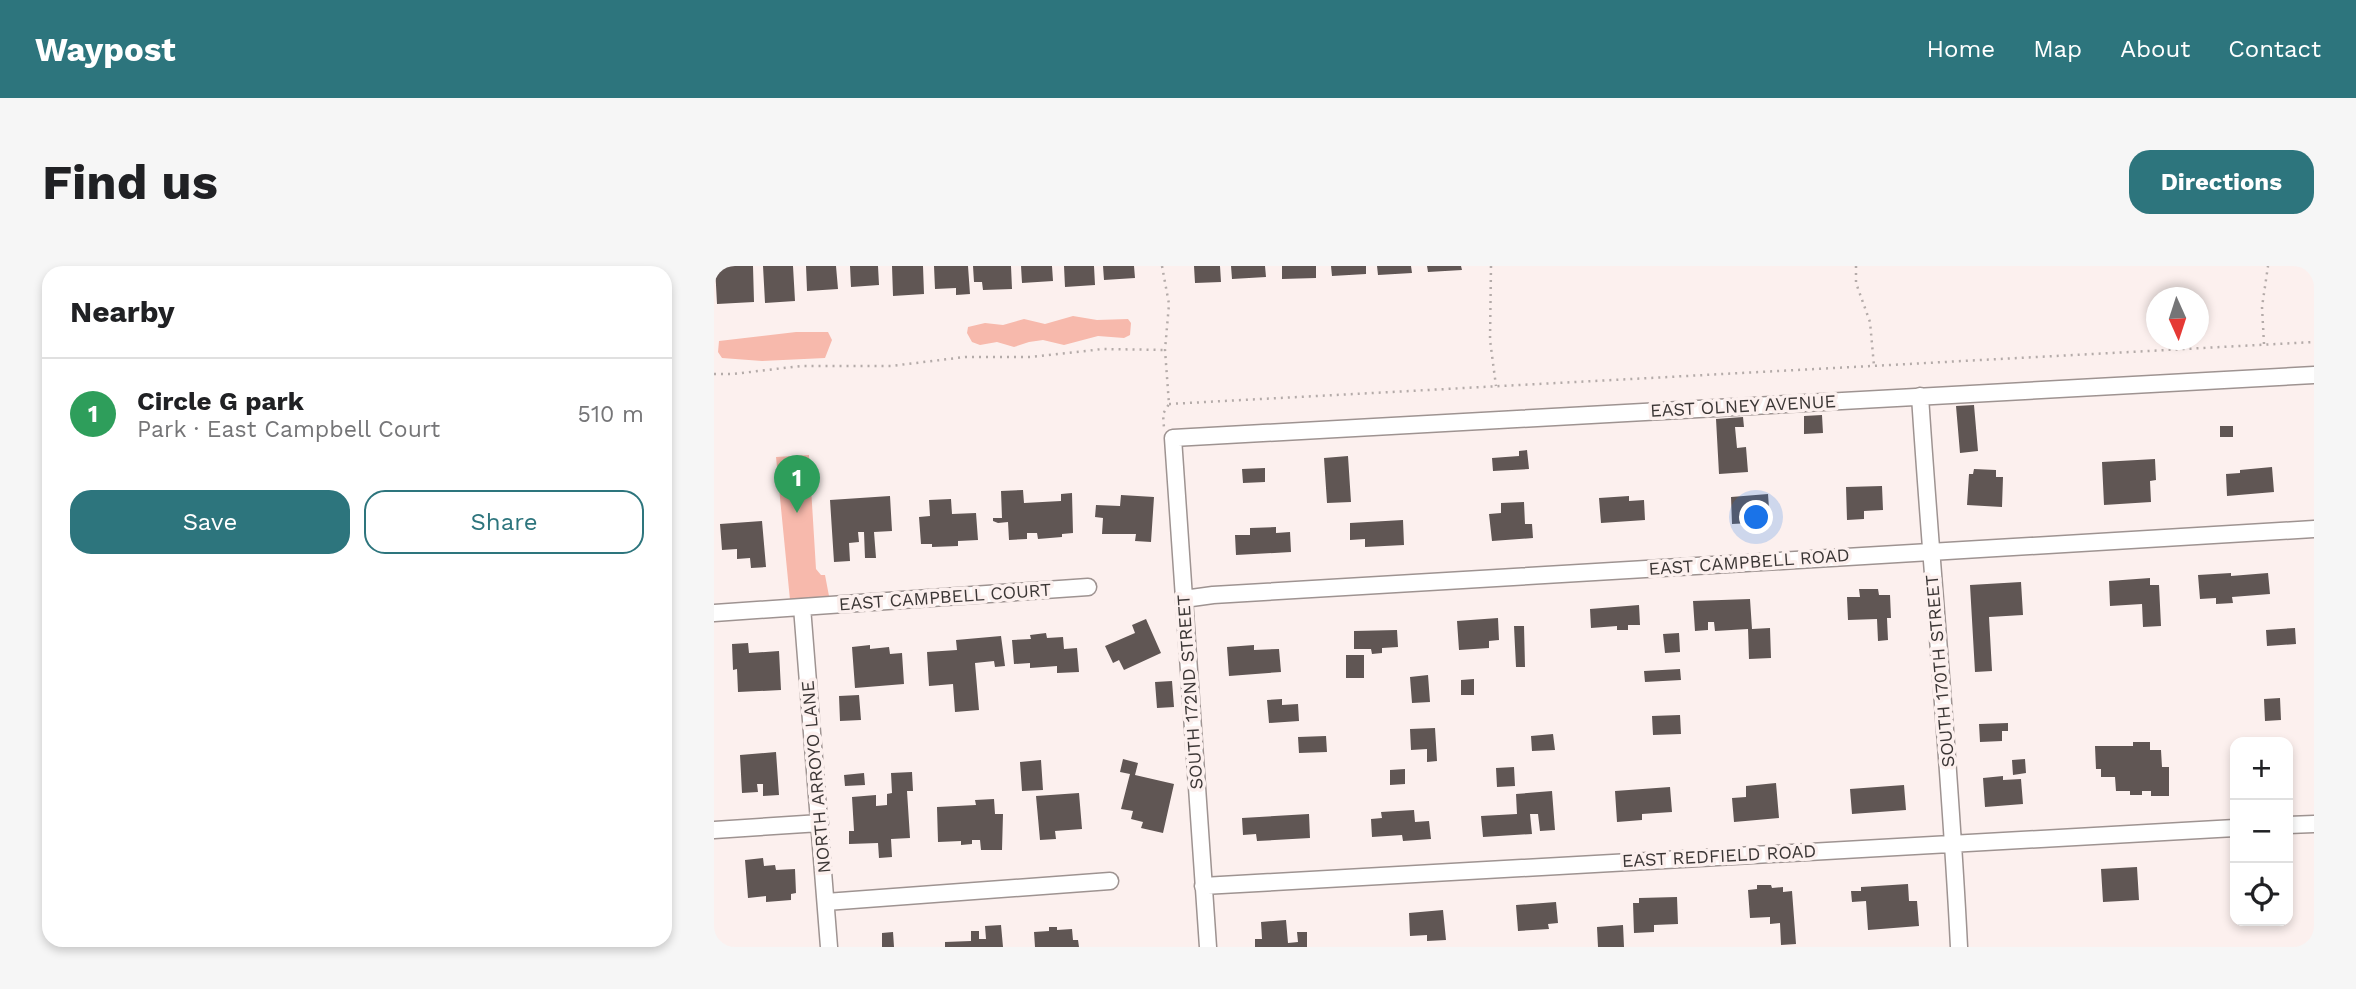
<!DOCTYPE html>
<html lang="en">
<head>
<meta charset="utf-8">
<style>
	body { margin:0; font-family:"Work Sans",sans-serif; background:#f6f6f6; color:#202124 }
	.controls { position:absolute; right:21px; bottom:21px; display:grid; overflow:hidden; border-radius:14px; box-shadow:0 4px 10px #0003 }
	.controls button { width:63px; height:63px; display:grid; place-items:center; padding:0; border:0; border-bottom:2px solid #e0e0e0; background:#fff; color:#202124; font:35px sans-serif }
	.compass { position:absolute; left:1432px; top:21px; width:63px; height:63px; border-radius:50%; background:#fff; box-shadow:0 4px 10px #0003; rotate:177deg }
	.you { position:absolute; left:1043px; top:252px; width:24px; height:24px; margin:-18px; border:5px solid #fff; border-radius:50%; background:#1a73e8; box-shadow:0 0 0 10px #1a73e833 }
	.badge { display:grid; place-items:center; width:46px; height:46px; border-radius:50%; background:#2d757d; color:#fff; font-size:23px; font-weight:700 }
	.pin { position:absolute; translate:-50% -58px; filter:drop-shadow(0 2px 4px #0008) }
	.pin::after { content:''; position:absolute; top:37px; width:24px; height:21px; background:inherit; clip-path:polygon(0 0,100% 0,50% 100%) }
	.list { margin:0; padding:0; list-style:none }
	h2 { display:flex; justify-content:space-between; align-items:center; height:91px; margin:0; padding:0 28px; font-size:30px }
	h2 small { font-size:23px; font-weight:400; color:#757577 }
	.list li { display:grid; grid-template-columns:46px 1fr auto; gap:21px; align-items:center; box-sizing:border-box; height:112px; padding:0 28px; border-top:2px solid #e0e0e0 }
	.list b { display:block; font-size:26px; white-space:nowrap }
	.list p { margin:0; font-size:23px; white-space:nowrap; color:#757577 }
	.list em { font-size:23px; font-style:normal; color:#757577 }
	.actions { display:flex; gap:14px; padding:21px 28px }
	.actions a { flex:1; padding:16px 0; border:2px solid #2d757d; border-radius:21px; text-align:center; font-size:24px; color:#2d757d }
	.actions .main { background:#2d757d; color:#fff }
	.icon { flex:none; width:38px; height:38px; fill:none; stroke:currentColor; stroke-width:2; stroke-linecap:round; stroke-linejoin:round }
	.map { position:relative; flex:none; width:1600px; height:681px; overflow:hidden; border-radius:21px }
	header { display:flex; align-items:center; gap:42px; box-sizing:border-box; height:98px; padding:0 35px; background:#2d757d; color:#fff }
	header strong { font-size:33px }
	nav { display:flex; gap:38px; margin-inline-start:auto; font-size:24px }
	.intro { display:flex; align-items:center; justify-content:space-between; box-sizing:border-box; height:168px; padding:0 42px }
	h1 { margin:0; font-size:49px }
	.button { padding:18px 32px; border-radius:21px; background:#2d757d; color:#fff; font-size:24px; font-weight:700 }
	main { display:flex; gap:42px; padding:0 42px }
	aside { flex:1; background:#fff; border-radius:21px; box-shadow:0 4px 10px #0003 }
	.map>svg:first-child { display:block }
	.green { fill:#f7b9ac }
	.building { fill:#605654 }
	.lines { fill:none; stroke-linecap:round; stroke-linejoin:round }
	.minor-casing { stroke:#9e9391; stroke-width:19 }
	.path { stroke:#b4aba9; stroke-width:2.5; stroke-dasharray:2 5; stroke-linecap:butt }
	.minor { stroke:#fff; stroke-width:16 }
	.labels { text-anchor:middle; stroke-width:7; stroke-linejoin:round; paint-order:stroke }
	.street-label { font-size:18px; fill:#3b3635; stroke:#fcf0ee }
</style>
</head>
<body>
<header>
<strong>Waypost</strong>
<nav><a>Home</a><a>Map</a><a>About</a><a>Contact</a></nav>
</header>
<div class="intro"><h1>Find us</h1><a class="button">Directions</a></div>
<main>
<aside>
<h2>Nearby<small></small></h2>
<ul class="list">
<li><span class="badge" style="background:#2e9e5b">1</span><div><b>Circle G park</b><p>Park · East Campbell Court</p></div><em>510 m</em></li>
</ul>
<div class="actions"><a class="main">Save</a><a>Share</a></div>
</aside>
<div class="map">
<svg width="1600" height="681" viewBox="0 0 1600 681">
	<rect width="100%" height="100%" fill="#fcf0ee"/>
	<path class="green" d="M359,50L383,54L414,53L417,57L416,69L410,72L384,70L350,79L329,74L315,76L300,81L283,76L266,79L258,76L253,67L254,61L271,57L289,59L310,53L331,58Z
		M82,66H114L118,74L111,92L48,95L8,92L4,86L5,75Z
		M95,189L102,303L107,309H111L115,330L76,334L62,191Z"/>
	<path class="building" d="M1,0H39L40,36L3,38Z
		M49,0H79L81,35L51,37Z
		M92,0H122L124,23L93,25Z
		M136,0H164L165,19L137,21Z
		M178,0H209L210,28L179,30Z
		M220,0H254L256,28L242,29V22L221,23Z
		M259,0H297L298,23L269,24L268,16H260Z
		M307,0H338L339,15L308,17Z
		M350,0H380L381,19L351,21Z
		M389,0H420L421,12L390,14Z
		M480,0H506L507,16L481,17Z
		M517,0H551L552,11L518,13Z
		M568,0H602V12L568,13Z
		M617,0H652V8L618,10Z
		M663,0H697L698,7L664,9Z
		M713,0H747L748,4L714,6Z
		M1260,139L1264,185L1246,187L1242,140Z
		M1108,149L1109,167L1090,168V150Z
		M1029,151L1030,161H1021L1023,182L1032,181L1034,206L1005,208L1002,153Z
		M1506,160H1519V171H1506Z
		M813,184L815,203L779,205L778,192L805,190V185Z
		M634,190L637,236L613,237L610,192Z
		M1441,193L1442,214L1436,215L1437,236L1390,239L1388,196Z
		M1558,201L1560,226L1513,230L1512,208L1526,207V204Z
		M551,202V216L529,217L528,203Z
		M1260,203L1282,204V211H1289L1288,241L1253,239L1255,208H1259Z
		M1168,220L1169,244L1150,245V253L1133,254L1132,221Z
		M309,224L310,237L347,235V228L358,227L359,267L348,268V271L324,273L323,267H313V273L295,274L294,256L284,257L279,255V252H288L287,225Z
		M1054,228L1056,256L1018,258L1017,231Z
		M407,229L440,231L437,276L421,275L422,268H388L389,252L381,251L382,239L406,240Z
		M176,230L178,265L160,266L162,292H151L150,266H144L145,276L135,277L136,295L120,296L116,234Z
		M915,230V235L930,234L931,254L887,257L885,232Z
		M237,233L238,248L262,247L264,274L244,275V280L218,281V278H207L205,251L216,250L215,234Z
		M810,236L811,258H818L819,272L778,275L775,248L787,247V237Z
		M689,254L690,279L651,281V273L636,274V257Z
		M48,255L52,301L37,302L36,292L23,293V283L8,284L6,258Z
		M562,261V267L576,266L577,286L522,289L521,269H536V262Z
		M1517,307V310L1554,307L1556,328L1518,331L1519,337L1502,338V332L1486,333L1484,309Z
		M1436,312V319H1445L1447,360L1429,361L1428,338L1396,340L1395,315Z
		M1307,316L1309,349L1275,351L1278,405L1261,406L1256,319Z
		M1145,323H1164L1165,329H1176L1177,352H1173L1174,374L1164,375L1163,353L1134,354L1133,331H1146Z
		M1036,333L1038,363L1056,362L1057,392L1035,393L1034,363L1001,365L1000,356H994V364L981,365L979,335Z
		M925,339L926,359H914V364H903V360L877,362L876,343Z
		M784,352L785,374L775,375V382L745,384L743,355Z
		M432,353L447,387L410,404L405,394L399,397L391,380L421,367L418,359Z
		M800,360H810L811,401H802Z
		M1581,362L1582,378L1553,380L1552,364Z
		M683,364L684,381L668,382V387L658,388L657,383H640V365Z
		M332,367L333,372L349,371L350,383L363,382L365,406L343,407V400L316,402V397L300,398L298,374L317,373L316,369Z
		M965,367L966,386L951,387L949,368Z
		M287,370L291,400L281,401L280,395L261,397L265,444L241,446L239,418L215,420L213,386L243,384L242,374Z
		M34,377L35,387L65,385L67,424L24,426L23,403L19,404L18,378Z
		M156,379V383L175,381L176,388L188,387L190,418L141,422L138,381Z
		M540,379V384L565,383L567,406L515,410L513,381Z
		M632,389H650V412H632Z
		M966,403L967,414L931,416L930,405Z
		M714,409L716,436L698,437L696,411Z
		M760,413V429H747V414Z
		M458,415L460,441L443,442L441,416Z
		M145,429L147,454L126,455L125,430Z
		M1566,432L1567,454L1551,455L1550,433Z
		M568,433V439L584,438L585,455L555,457L553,434Z
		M966,449L967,468L939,469L938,450Z
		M1294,457V465H1288V475L1266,476L1265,458Z
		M721,462L723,495L713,496V483L697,484L696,463Z
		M839,468L841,484L818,485L817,470Z
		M612,470L613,486L585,487L584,471Z
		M1419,476H1436V484H1447L1448,501H1455V530H1437V525H1428V529H1416V525H1402L1401,511H1387V503H1382L1381,480H1419Z
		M62,486L65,529L49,530V518H43L44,526L28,527L26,489Z
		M409,493L424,497L421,509L460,518L449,567L427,562L429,556L417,553L419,545L407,543L416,508L406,506Z
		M1311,493L1312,507L1299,509L1298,494Z
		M327,494L329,524L308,525L306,496Z
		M800,501L801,520L783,521L782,502Z
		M691,503V518L676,519V504Z
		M198,506L199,525H193L196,572L177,573L178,591L165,592L164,577L135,578V565H140L138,531L162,529V540L173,539V528L178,527L177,507Z
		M150,507L151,519L131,520L130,509Z
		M1289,510V514L1307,513L1309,538L1271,541L1269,512Z
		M1062,517L1065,552L1020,556L1018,532L1032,531V520Z
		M1190,519L1192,544L1138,548L1136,523Z
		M956,521L958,546L928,548V554L903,556L901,525Z
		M838,525L841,564L826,565L824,548H816L818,568L769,571L767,550L803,548L802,528Z
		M365,527L368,563L341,565L342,573L326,574L322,530Z
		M280,533L281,548H289L288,584H267L266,574H258V578L247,579V575L224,576L223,541L262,539L261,534Z
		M700,544L701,556L715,555L717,573L689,575L688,569L658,571L657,553L668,552L667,546Z
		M595,548L596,572L543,575L542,568L529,569L528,552Z
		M49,592L50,600L61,599L62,604L81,603L82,627L77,628V634L52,636V630L34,632L31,594Z
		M1423,601L1425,634L1389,636L1387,603Z
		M1194,618L1195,635H1203L1205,660L1154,664L1152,635L1138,636L1137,625H1147V621Z
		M1043,619H1057L1058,622L1069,621V626L1078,625L1082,678L1067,679L1066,657L1056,658V651L1036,652L1034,624L1043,623Z
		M963,631L964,658L940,659V666L920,667L919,637H925V632Z
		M842,636L844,657L834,658L835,663L804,665L802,639Z
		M729,644L732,674L713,675V669L696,670L695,647Z
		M572,654L574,677L584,676L583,666H593V681H541V673H548L547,656Z
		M287,659L289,681H231V676L257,675V665H265V673H272L271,660Z
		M909,659L910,681H884L883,661Z
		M335,661H343V664L358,663L359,674H364L365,681H321L320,666L335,665Z
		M179,666L180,681H168V667Z"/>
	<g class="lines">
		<g class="minor-casing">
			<path id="minor" d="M1206,130C1218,314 1236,497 1245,681
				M470,333L499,329L1600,263
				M88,341L115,681
				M0,347L374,321
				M1574,559L1600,558
				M0,564L106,557
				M489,620L1521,562
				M112,636L396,615
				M494,681L459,172L1600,109"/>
		</g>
		<path class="path" d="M448,0L455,38L451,84L455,138L449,148L450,162
			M777,0L776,74L782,120
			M1142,0V17L1156,56L1160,100
			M1550,78L1548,41L1554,0
			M0,108H19L87,100H177L251,91H317L389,83L451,84
			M455,138L1600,76"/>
		<use href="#minor" class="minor"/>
	</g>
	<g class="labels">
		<g class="street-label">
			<text transform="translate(1029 140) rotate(-3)" y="6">EAST OLNEY AVENUE</text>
			<text transform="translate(1035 296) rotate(-4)" y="6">EAST CAMPBELL ROAD</text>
			<text transform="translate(231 331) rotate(-4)" y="6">EAST CAMPBELL COURT</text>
			<text transform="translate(1226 405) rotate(-95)" y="6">SOUTH 170TH STREET</text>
			<text transform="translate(476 426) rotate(-94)" y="6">SOUTH 172ND STREET</text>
			<text transform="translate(102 511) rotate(-95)" y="6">NORTH ARROYO LANE</text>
			<text transform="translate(1005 590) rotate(-3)" y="6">EAST REDFIELD ROAD</text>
		</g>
	</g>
</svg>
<div class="controls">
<button>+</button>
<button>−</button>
<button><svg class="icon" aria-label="locate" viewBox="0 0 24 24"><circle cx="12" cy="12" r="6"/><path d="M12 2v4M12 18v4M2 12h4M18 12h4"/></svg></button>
</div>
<svg class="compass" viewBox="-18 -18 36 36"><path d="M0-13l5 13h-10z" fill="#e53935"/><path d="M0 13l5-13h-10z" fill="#757577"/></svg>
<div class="you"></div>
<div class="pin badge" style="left:83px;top:247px;background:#2e9e5b">1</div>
</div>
</main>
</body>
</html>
